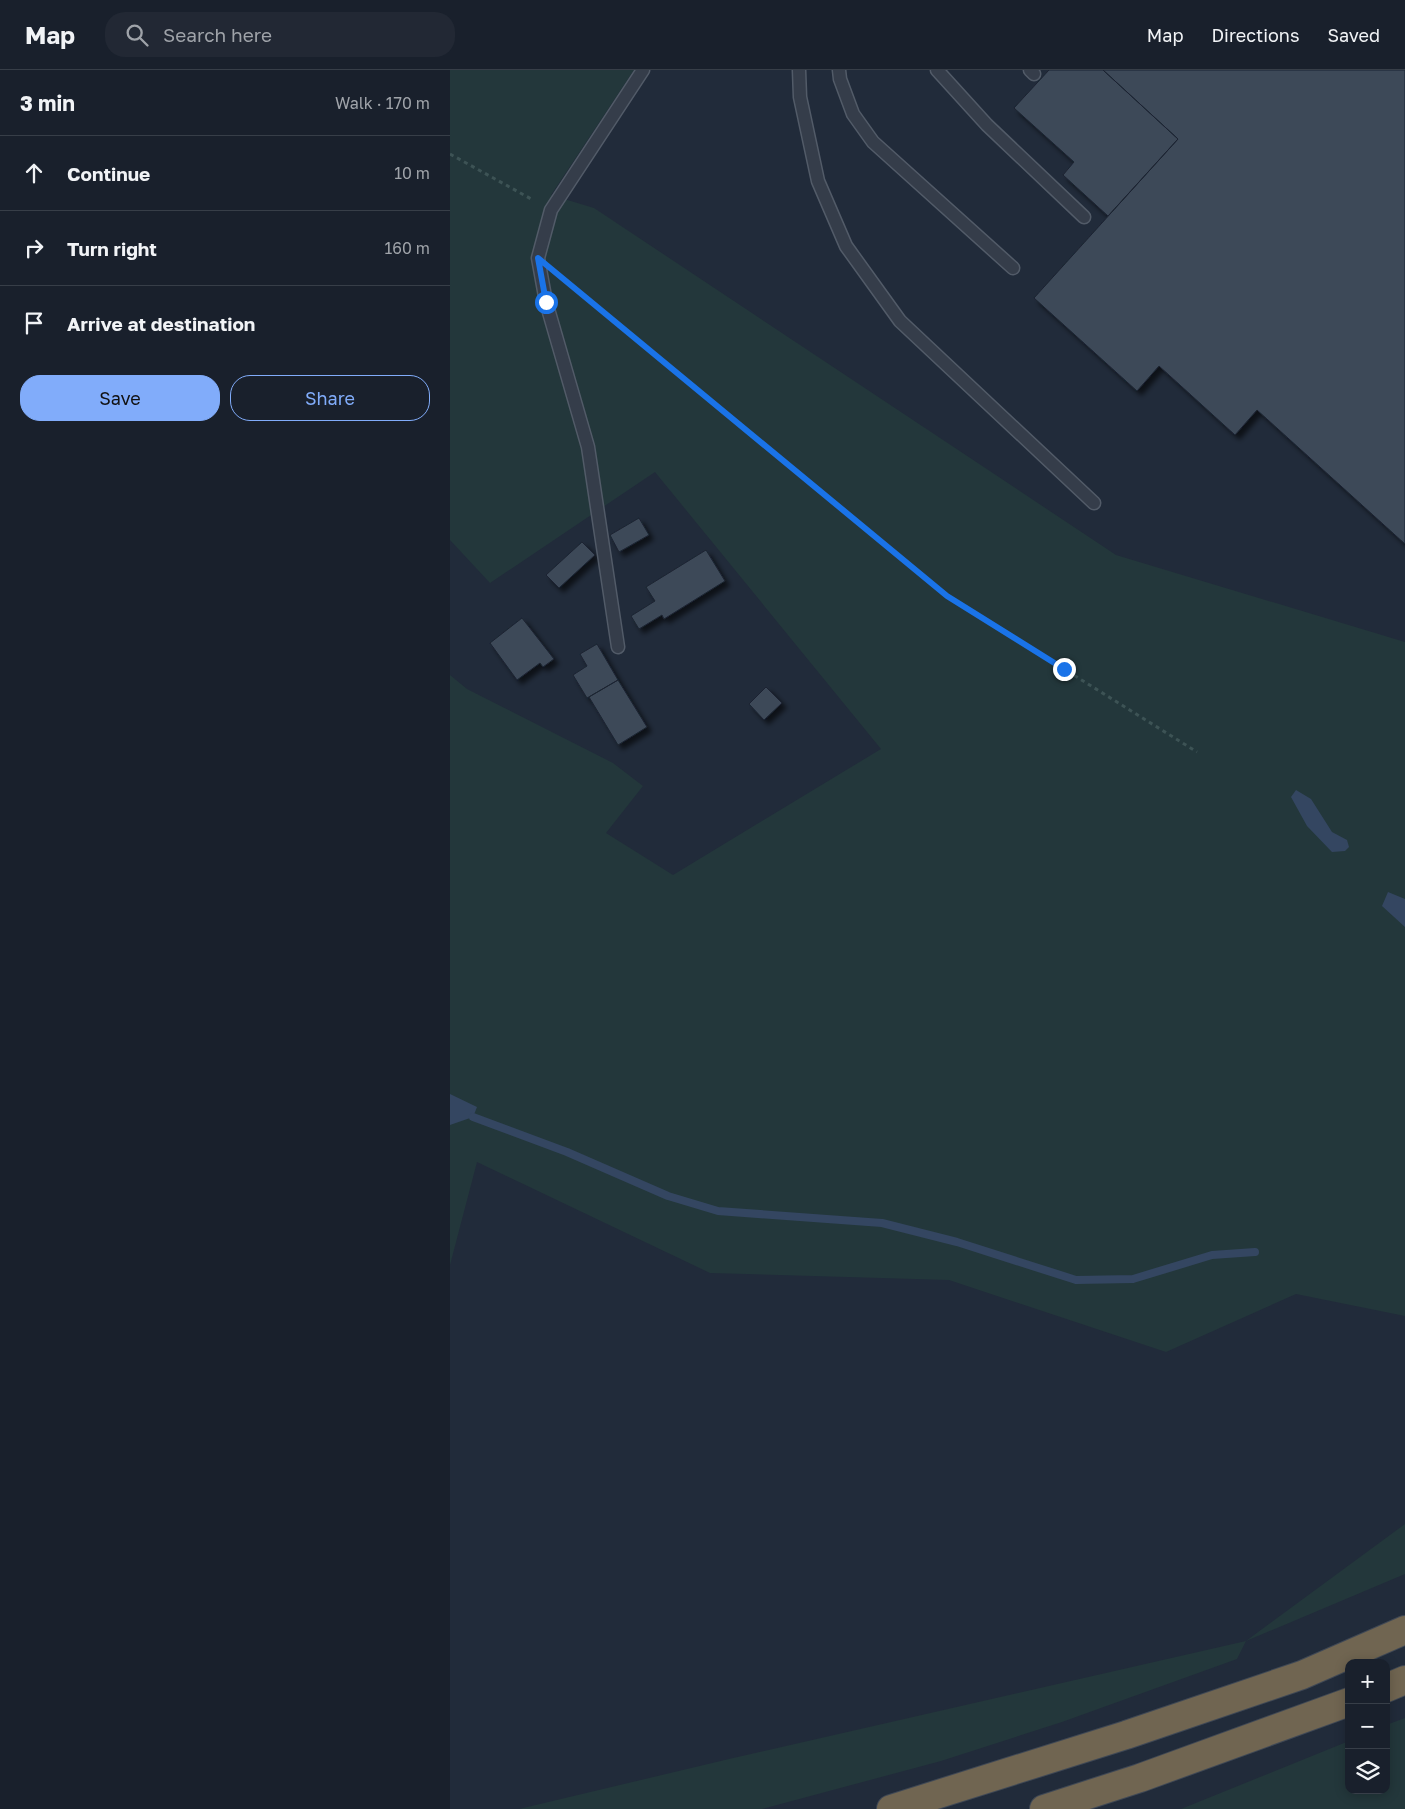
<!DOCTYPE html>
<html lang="en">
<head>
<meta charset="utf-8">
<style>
	body { margin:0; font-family:"Golos Text",sans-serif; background:#222834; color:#f1f3f6 }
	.controls { position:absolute; right:15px; bottom:15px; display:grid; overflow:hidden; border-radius:10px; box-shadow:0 2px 12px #0003 }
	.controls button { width:45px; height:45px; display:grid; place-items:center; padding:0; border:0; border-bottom:1px solid #373e48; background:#19202c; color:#f1f3f6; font:25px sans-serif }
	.stop { position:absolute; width:15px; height:15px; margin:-11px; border:4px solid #1a73e8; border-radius:50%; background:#fff }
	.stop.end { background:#1a73e8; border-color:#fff; box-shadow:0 1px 5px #0008 }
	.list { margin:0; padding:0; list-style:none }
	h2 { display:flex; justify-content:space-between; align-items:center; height:65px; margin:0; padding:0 20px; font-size:21px }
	h2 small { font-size:16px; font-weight:400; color:#9fa3a9 }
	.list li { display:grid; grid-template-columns:32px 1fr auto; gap:15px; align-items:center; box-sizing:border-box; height:75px; padding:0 20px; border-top:1px solid #373e48 }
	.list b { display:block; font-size:19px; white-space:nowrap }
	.list em { font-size:16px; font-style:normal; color:#9fa3a9 }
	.actions { display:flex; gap:10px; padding:15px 20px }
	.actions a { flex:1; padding:11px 0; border:1px solid #81acfa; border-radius:20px; text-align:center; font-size:18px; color:#81acfa }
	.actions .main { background:#81acfa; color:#111 }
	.icon { flex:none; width:28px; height:28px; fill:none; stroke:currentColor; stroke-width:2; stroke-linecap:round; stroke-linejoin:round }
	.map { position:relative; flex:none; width:955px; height:1739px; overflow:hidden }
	header { display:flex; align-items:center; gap:30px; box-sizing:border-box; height:70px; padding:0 25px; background:#19202c; border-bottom:1px solid #373e48 }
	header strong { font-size:24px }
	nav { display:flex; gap:28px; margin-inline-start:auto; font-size:18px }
	.search { width:350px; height:45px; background:#222834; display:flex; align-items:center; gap:12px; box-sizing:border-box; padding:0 18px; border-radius:20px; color:#9fa3a9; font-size:19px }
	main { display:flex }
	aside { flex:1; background:#19202c }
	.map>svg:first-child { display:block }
	.green { fill:#23373b }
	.water { fill:#344661 }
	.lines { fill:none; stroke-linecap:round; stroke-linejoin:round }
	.stream { stroke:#344661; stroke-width:8 }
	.building { fill:#3d4959; stroke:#1c2431; filter:url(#shadow) }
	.service-casing { stroke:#525b68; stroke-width:15 }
	.motorway-casing { stroke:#3f4855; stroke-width:30 }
	.path { stroke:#3d5355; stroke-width:3; stroke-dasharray:4 4; stroke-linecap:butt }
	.service { stroke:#353d4a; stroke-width:12 }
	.motorway { stroke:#706551; stroke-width:28 }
	.route { stroke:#1a73e8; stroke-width:6 }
</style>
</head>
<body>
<header>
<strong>Map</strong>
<div class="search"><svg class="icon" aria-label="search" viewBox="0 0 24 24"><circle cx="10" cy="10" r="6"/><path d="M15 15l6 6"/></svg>Search here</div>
<nav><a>Map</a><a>Directions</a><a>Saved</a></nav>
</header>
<main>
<aside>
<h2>3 min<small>Walk · 170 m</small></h2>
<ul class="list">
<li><svg class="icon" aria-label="ahead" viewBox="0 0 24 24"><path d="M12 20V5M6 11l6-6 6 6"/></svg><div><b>Continue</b></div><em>10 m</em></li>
<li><svg class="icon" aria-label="right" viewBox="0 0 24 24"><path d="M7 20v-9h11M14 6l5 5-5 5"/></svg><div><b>Turn right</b></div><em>160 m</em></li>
<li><svg class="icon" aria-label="arrive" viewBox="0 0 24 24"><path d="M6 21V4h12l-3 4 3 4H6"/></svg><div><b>Arrive at destination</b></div></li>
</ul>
<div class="actions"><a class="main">Save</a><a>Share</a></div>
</aside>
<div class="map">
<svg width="955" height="1739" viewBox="0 0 955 1739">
	<defs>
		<filter id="shadow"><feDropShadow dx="4.5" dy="4.5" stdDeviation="2.5" flood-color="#0009"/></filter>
	</defs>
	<rect width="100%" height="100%" fill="#212b3a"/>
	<path class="green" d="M0,0H184L101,125L144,138L666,485L955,572V1246L846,1224L716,1282L499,1210L260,1203L27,1092L0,1195V605L17,619L163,693L193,716L156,763L223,805L431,679L205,402L40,513L0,470Z
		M955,1454V1504L796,1571L787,1589L612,1652L491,1691L312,1739H69L279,1689L796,1571Z
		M955,1648V1739H731L899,1671V1720H936V1655Z"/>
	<path class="water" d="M846,720L861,729L882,762L897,770L899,777L895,781L882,782L857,756L841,727Z
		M938,822L955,829V857L932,836Z
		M0,1024L27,1037L23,1047L0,1055Z"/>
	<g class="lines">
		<path class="stream" d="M23,1047L117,1082L218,1126L268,1141L432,1153L507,1172L626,1210L683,1209L762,1185L805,1182"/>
	</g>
	<path class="building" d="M599,0H653L728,69L658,146L613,105L624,92L564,38Z
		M653,0H955V474L807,340L785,365L709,296L687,321L584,228L728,69Z
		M189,448L199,465L169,482L160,465Z
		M132,472L145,485L109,518L96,505Z
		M256,480L275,511L214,549L212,545L189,559L181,546L205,531L196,517Z
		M72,548L104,589L93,597L90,593L67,610L40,573Z
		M147,574L168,610L137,628L123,605L137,596L130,584Z
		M168,610L197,657L168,675L139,627Z
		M316,617L332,633L314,650L299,634Z"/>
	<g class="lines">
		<g class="service-casing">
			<path id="service" d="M349,0L350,27L368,111L396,176L450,251L644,433
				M389,0L390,9L403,44L423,72L563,198
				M487,0L537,55L634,147
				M580,0L584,4
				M168,577L138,377L96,232L88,188L101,140L193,0"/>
		</g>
		<g class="motorway-casing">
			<path id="motorway" d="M936,1618L955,1610
				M441,1739L676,1665L852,1605L955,1560
				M594,1739L690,1708L899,1632"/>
		</g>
		<path class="path" d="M0,84L83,130
			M113,209L497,526L747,682"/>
		<use href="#service" class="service"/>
		<use href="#motorway" class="motorway"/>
	</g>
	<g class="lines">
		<path class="route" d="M96,232L88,188L497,526L614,599"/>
	</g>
</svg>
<div class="controls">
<button>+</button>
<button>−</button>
<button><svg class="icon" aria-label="layers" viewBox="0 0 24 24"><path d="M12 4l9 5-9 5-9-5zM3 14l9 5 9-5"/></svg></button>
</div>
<div class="stop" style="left:96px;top:232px"></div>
<div class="stop end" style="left:614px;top:599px"></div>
</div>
</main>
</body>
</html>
